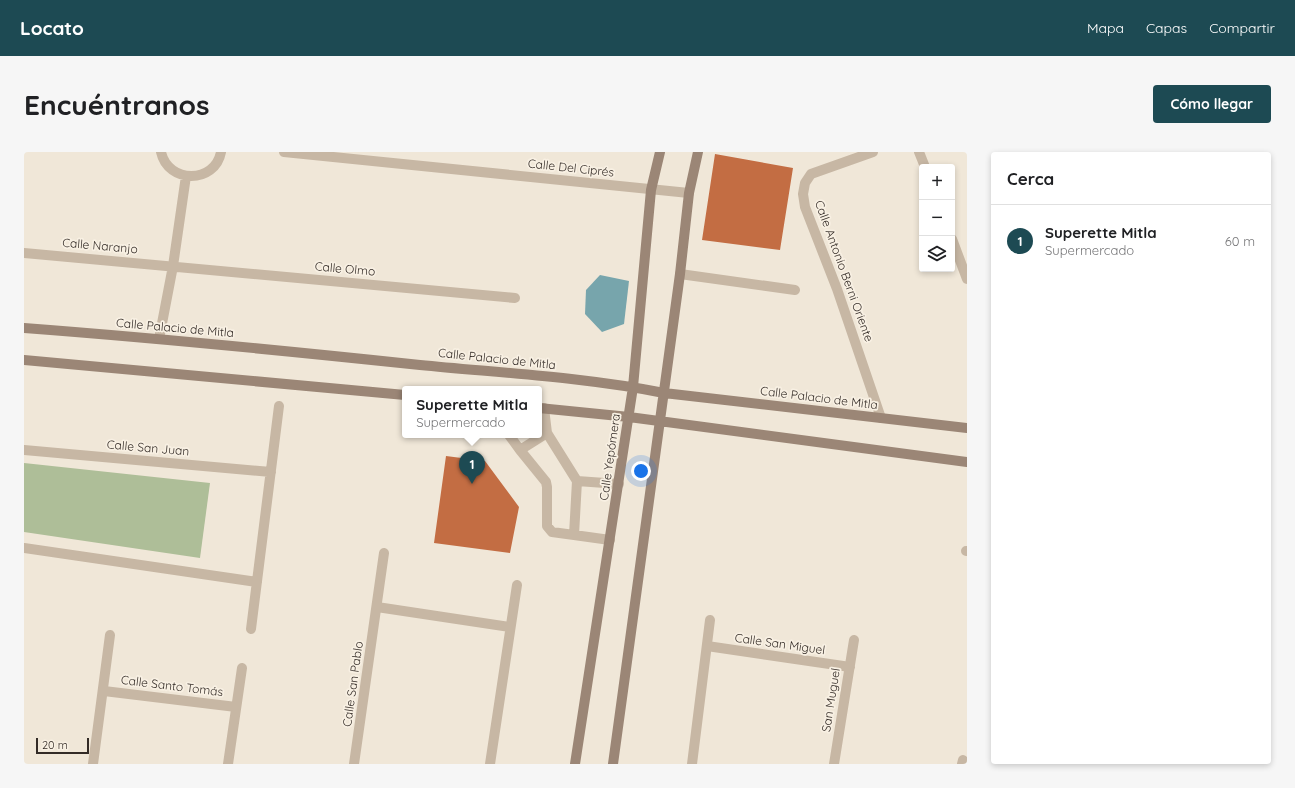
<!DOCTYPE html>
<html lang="es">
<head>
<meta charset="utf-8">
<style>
	body { margin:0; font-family:Quicksand,sans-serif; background:#f6f6f6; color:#202124 }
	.controls { position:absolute; right:12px; top:12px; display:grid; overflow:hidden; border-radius:4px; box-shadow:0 2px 6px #0003 }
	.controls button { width:36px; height:36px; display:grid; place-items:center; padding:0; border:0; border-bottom:1px solid #e0e0e0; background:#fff; color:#202124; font:20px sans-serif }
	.scale { position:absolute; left:12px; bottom:10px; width:53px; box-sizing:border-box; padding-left:4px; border:2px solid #332b26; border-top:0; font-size:11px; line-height:14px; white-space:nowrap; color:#332b26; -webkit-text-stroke:3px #f8f0e3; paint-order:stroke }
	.you { position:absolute; left:617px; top:319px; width:14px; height:14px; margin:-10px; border:3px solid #fff; border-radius:50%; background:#1a73e8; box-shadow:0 0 0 6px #1a73e833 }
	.badge { display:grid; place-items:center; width:26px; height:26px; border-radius:50%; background:#1d4a53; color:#fff; font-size:13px; font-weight:700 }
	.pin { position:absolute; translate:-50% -33px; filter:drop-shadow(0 1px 2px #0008) }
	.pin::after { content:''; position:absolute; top:21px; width:14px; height:12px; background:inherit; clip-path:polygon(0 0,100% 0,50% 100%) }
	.popup { position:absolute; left:378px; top:234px; width:140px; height:52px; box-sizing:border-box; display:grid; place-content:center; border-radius:4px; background:#fff; filter:drop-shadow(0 1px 3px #0005); font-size:13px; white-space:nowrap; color:#757577 }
	.popup b { font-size:15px; color:#202124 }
	.popup::after { content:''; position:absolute; left:50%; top:100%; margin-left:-8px; border:8px solid transparent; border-top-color:#fff }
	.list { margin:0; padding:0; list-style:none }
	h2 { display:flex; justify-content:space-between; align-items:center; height:52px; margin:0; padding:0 16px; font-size:17px }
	h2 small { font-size:13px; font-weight:400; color:#757577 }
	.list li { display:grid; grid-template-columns:26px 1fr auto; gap:12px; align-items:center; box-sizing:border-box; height:72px; padding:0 16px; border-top:1px solid #e0e0e0 }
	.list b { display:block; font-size:15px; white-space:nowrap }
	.list p { margin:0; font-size:13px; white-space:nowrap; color:#757577 }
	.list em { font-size:13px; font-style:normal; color:#757577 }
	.icon { flex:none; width:22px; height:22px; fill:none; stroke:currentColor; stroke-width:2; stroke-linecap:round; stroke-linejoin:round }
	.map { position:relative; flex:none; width:943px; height:612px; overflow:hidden; border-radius:4px }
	header { display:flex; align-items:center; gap:24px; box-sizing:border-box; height:56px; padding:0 20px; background:#1d4a53; color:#fff }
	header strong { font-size:19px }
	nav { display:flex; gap:22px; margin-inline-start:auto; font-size:14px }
	.intro { display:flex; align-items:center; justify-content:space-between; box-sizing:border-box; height:96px; padding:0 24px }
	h1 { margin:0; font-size:28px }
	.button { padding:10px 18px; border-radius:4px; background:#1d4a53; color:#fff; font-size:14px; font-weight:700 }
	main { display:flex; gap:24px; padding:0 24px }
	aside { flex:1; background:#fff; border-radius:4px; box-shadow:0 2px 6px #0003 }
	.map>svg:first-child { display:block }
	.green { fill:#aebe98 }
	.water { fill:#77a5ac }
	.building { fill:#c36d43 }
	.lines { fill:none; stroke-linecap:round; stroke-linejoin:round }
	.lane { stroke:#c7b7a4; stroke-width:10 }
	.street { stroke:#c7b7a4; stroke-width:10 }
	.secondary { stroke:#9b8676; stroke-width:10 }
	.labels { text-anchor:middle; stroke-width:3.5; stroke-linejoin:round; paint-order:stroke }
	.street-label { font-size:12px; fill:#332b26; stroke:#f8f0e3 }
</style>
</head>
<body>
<header>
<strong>Locato</strong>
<nav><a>Mapa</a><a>Capas</a><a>Compartir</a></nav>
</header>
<div class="intro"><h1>Encuéntranos</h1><a class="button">Cómo llegar</a></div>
<main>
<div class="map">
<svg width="943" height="612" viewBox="0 0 943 612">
	<rect width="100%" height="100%" fill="#f0e7d8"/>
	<path class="green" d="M0,311L186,331L176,406L0,380Z"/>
	<path class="water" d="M576,123L605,129L600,172L578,180L561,162L562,138Z"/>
	<path class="building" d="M691,2L769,16L756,98L678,88Z
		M422,304L461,309L495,355L486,401L410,391Z"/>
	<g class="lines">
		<path class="lane" d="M656,122L771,138
			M520,256L523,281L553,329L595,332
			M523,281L496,298L522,330L523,335V374L528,380L550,383L553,329
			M485,283L496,298
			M550,383L586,388"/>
		<path class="street" d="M137,0C144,32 191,32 197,0
			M260,0L665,41
			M849,0L787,22L781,31L779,42L781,55L813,137L857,266
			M895,0L901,15
			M928,87L943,127
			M0,101L491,146
			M135,187L149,114L162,24
			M0,298L247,320
			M0,396L233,430
			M942,399H943
			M353,455L486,475
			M227,477L255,254
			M683,494L826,515
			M80,539L212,555
			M69,612L86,483
			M204,612L218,516
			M330,612L360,401
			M466,612L493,433
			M668,612L686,468
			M810,612L830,488
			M938,612L939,608"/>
		<path class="secondary" d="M0,176C132,186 264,199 396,213C477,221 560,225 640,241L943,276
			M0,208L381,243
			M515,256L605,265L943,310
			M551,612L609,235L627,38L636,0
			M589,612L656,122L665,41L674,0"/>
	</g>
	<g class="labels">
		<g class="street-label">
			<text transform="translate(547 16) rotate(6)" y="4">Calle Del Ciprés</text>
			<text transform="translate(76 94) rotate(5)" y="4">Calle Naranjo</text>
			<text transform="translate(321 117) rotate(5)" y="4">Calle Olmo</text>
			<text transform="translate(820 119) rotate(70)" y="4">Calle Antonio Berni Oriente</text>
			<text transform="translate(151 176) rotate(5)" y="4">Calle Palacio de Mitla</text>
			<text transform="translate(473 207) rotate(6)" y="4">Calle Palacio de Mitla</text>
			<text transform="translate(795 246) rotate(7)" y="4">Calle Palacio de Mitla</text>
			<text transform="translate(124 296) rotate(5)" y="4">Calle San Juan</text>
			<text transform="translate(586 305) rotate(-82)" y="4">Calle Yepómera</text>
			<text transform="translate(756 492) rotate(8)" y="4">Calle San Miguel</text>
			<text transform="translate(329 532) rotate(-82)" y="4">Calle San Pablo</text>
			<text transform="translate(148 534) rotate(7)" y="4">Calle Santo Tomás</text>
			<text transform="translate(807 548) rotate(-81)" y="4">San Muguel</text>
		</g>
	</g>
</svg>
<div class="controls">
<button>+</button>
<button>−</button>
<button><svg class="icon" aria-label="layers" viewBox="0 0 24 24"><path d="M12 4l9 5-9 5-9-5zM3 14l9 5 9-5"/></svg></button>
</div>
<div class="scale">20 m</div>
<div class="you"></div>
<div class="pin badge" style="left:448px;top:332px">1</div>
<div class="popup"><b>Superette Mitla</b>Supermercado</div>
</div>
<aside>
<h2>Cerca<small></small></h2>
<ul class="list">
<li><span class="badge">1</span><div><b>Superette Mitla</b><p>Supermercado</p></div><em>60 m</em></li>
</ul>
</aside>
</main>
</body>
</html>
